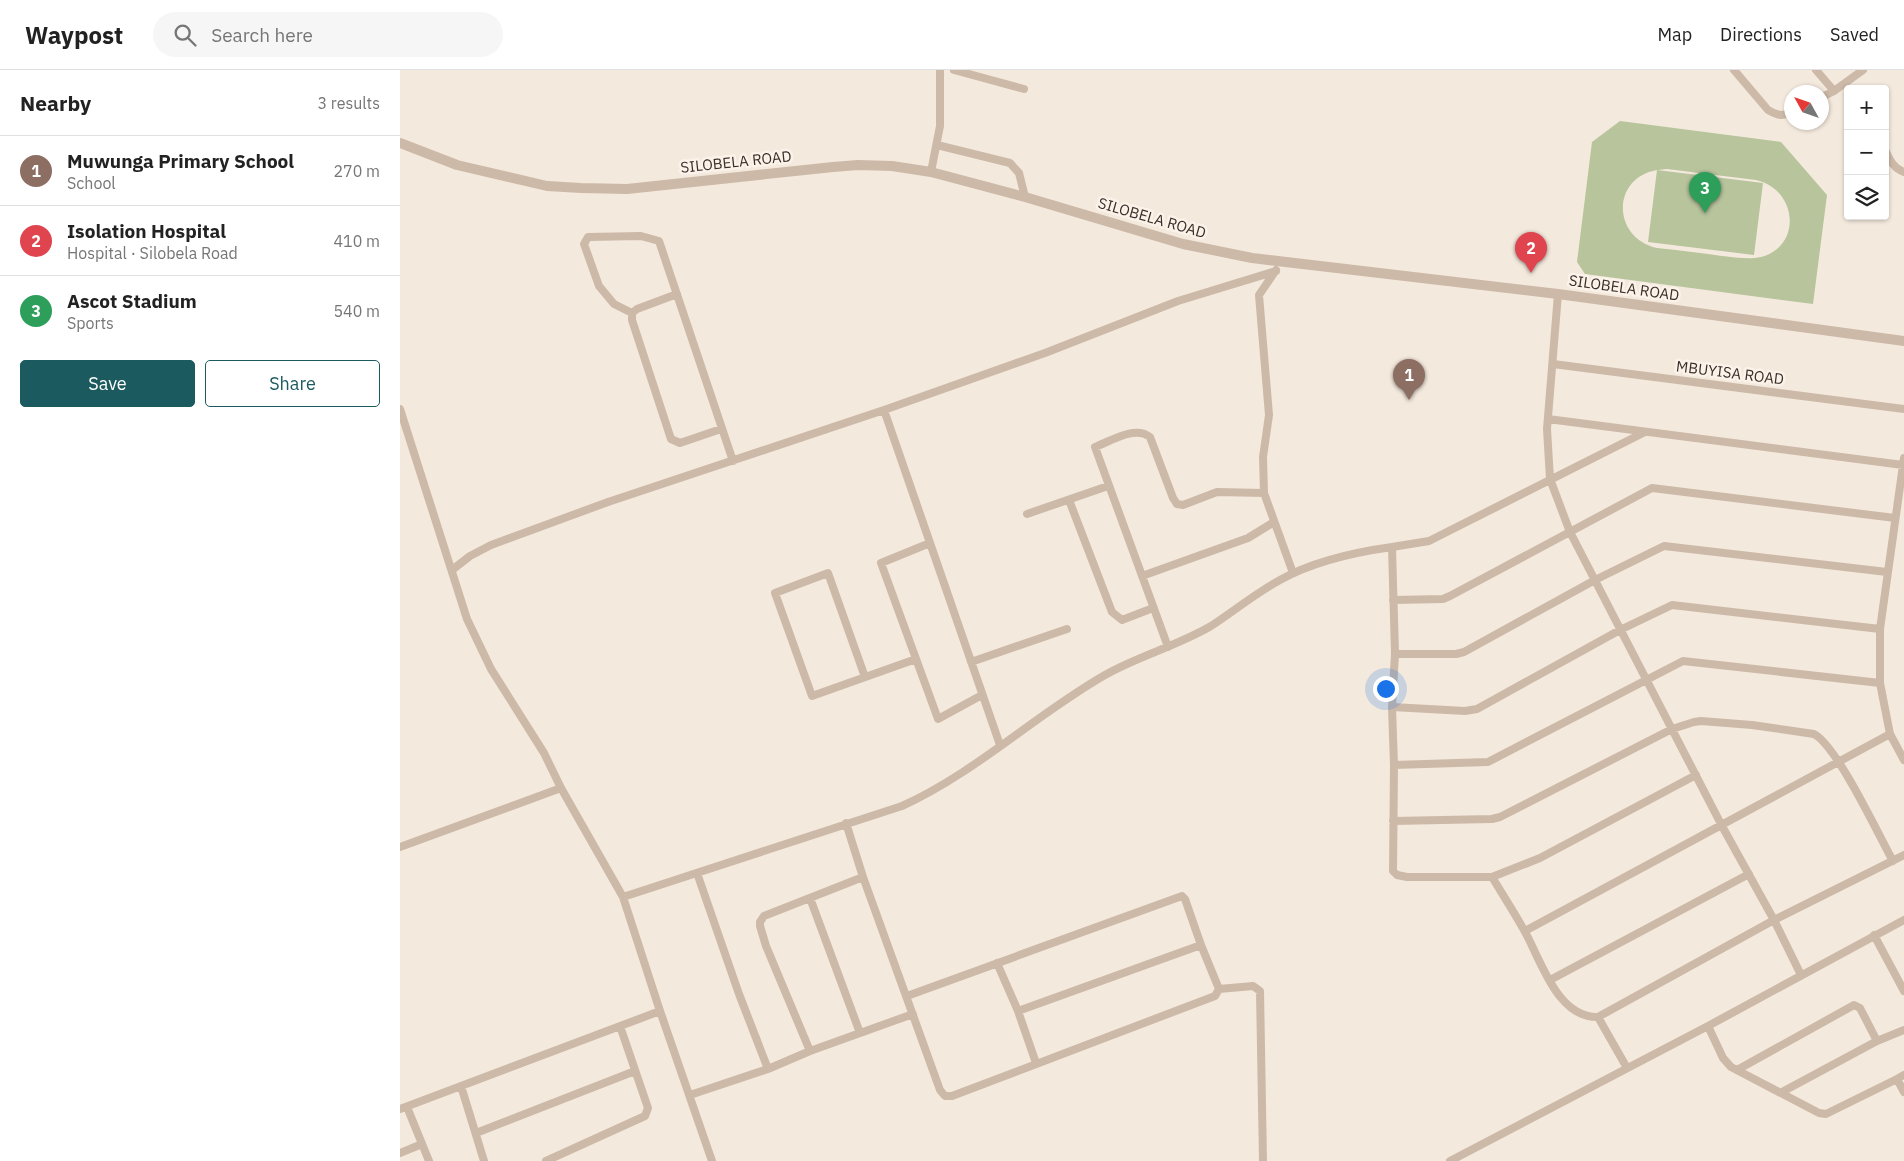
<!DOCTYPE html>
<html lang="en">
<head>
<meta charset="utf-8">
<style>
	body { margin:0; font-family:"IBM Plex Sans",sans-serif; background:#f6f6f6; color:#222 }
	.controls { position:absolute; right:15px; top:15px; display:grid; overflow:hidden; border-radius:5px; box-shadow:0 1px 4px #0004 }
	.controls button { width:45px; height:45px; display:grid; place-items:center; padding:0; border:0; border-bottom:1px solid #e0e0e0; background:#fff; color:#222; font:25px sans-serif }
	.compass { position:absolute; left:1384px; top:15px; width:45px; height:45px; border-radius:50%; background:#fff; box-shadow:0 1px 4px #0004; rotate:310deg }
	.you { position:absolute; left:985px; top:618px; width:18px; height:18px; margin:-12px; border:4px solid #fff; border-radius:50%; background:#1a73e8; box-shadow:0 0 0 8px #1a73e833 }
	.badge { display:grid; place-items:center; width:32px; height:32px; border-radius:50%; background:#1b5a5e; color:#fff; font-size:16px; font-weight:700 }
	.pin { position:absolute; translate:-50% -41px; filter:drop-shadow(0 1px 2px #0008) }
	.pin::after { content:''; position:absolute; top:26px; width:18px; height:15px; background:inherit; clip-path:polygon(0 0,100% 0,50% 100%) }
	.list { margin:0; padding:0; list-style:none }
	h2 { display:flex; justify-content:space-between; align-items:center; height:65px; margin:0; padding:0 20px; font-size:21px }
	h2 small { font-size:16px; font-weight:400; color:#767676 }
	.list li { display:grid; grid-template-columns:32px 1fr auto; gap:15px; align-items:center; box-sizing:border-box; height:70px; padding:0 20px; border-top:1px solid #e0e0e0 }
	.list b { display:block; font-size:19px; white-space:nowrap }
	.list p { margin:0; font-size:16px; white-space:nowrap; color:#767676 }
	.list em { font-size:16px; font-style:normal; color:#767676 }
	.actions { display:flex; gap:10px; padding:15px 20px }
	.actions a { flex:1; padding:11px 0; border:1px solid #1b5a5e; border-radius:5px; text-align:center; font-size:18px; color:#1b5a5e }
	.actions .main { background:#1b5a5e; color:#fff }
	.icon { flex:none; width:28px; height:28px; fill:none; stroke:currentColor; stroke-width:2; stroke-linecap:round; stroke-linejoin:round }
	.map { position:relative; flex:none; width:1504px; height:1091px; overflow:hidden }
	header { display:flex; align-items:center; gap:30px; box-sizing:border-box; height:70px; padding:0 25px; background:#fff; border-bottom:1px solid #e0e0e0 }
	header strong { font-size:24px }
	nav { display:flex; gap:28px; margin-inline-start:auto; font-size:18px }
	.search { width:350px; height:45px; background:#f6f6f6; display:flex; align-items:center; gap:12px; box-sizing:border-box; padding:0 18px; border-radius:28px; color:#767676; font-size:19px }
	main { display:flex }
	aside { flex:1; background:#fff }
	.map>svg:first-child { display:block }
	.green { fill:#b7c49c; fill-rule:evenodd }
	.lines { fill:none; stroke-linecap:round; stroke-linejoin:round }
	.minor { stroke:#cdb9a8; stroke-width:8 }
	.tertiary { stroke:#cdb9a8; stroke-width:10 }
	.labels { text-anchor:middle; stroke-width:5; stroke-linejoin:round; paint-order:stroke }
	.street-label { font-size:15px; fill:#3a2e29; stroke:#fbf3ea }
</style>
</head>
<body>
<header>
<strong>Waypost</strong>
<div class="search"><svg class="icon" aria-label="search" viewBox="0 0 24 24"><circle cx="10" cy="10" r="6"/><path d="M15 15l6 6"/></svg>Search here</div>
<nav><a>Map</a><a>Directions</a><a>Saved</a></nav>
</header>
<main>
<aside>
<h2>Nearby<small>3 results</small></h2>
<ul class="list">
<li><span class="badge" style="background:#8d6e63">1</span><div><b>Muwunga Primary School</b><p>School</p></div><em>270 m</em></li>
<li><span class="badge" style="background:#e0444e">2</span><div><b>Isolation Hospital</b><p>Hospital · Silobela Road</p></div><em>410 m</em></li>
<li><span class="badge" style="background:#2e9e5b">3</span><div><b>Ascot Stadium</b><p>Sports</p></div><em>540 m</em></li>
</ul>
<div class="actions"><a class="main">Save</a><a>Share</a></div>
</aside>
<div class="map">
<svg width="1504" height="1091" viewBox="0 0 1504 1091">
	<rect width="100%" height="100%" fill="#f4e9dd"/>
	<path class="green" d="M1220,51L1381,72L1427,125L1413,234L1185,204L1177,192L1192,72ZM1267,99L1356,110C1397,119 1403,176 1361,187C1348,190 1335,187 1322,186C1301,183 1279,180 1257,178C1212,168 1211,108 1257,100L1248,172L1354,185L1363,113L1257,100Z"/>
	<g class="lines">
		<path class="minor" d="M554,0L624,19
			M1334,0L1368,40C1377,45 1382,47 1392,42
			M1416,0L1434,21
			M1422,27L1434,21L1463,0
			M537,75L610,93L619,103L625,127
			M1485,80C1490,90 1493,98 1504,102
			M531,102L540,56V0
			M876,200L859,225L869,345L863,387L864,423L893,503
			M277,224L237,239L232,243V250L271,369L280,373L321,359
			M1158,224L1147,359L1150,409L1170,462L1322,756L1374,850L1401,905
			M232,243L214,234L199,216L184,174L188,167L241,166L259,171L333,391
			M1153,294L1504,339
			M0,339L67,549L91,599L144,683L161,718L223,827L260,941L312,1091
			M484,340L600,675
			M1148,349L1503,395
			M1245,362L1029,471L992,477L995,584L992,637L994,695L993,801L997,805L1007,807H1092L1140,788L1296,705
			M669,430L712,542L722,550L753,538
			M627,444L708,416
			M530,473L481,493L538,649L582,625
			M52,500L70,486L91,475L208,432L484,340L645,283L778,231L876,201
			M742,506L848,468L874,452
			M993,530L1043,529L1050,526L1252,418L1495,448
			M1480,559V613L1490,664L1504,690
			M768,577L695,377C711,371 735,355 750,367L773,428L777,434L783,435L817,422L864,423
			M995,584H1056L1064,582L1195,510L1264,476L1487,502
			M571,592L667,559
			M465,607L428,503L375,523L412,626L516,589
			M992,637L1065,641L1077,639L1220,560L1272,535L1480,559L1504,388
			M994,695L1088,692L1283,591L1480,613
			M993,751L1092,749L1100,747L1272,659L1294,652L1301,651L1352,655L1414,664C1437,676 1478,764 1493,791
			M446,753L463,807L540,1020L545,1026H552L815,926L819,919L801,875L785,829L782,826L507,926
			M0,777L161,718
			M297,803L339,924L368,999
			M463,807L364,846L360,852V856L366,876L410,981L513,944
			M1092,807C1103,825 1114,842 1124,860C1141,890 1157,948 1198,947L1227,998
			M223,827L502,736C575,703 635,645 705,605C738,586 777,576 811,556C834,541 856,523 880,510C912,492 956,482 992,477
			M410,828L460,963
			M1125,861L1490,664
			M1474,865L1504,921
			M597,893L618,941L636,993
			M1150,910L1349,804
			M819,919L853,916L860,921L863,1091
			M618,941L801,875
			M1198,947L1374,850L1504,785
			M1308,956L1323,988L1331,997L1419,1043L1426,1044L1497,1009
			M1337,1000L1454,935L1460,938L1477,971
			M1504,1005L1497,1009L1504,1022
			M61,1016L84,1091
			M1382,1022L1477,971L1504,960
			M290,1025L368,999L410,981
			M7,1037L29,1091
			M0,1039L260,941
			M76,1063L235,1001
			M0,1083L22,1074
			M146,1091L245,1046L248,1038L220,956
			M1050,1091L1308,956L1504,850"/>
		<path class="tertiary" d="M0,73L57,95L147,116L181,118L227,119L433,97L458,95L492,96L531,102L625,127L783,174L852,188L1158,224L1504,271"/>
	</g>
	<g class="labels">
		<g class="street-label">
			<text transform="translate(336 92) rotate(-6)" y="5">SILOBELA ROAD</text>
			<text transform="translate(752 148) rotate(16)" y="5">SILOBELA ROAD</text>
			<text transform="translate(1224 218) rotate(8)" y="5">SILOBELA ROAD</text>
			<text transform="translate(1330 303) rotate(7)" y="5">MBUYISA ROAD</text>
		</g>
	</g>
</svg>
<div class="controls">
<button>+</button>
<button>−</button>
<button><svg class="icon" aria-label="layers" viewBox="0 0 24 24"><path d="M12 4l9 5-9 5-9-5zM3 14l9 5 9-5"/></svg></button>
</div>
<svg class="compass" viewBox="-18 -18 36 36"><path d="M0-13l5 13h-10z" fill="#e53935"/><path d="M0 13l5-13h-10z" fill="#767676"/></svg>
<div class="you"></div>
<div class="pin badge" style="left:1009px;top:330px;background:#8d6e63">1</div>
<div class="pin badge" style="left:1131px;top:203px;background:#e0444e">2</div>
<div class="pin badge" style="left:1305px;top:143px;background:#2e9e5b">3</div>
</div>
</main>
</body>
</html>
